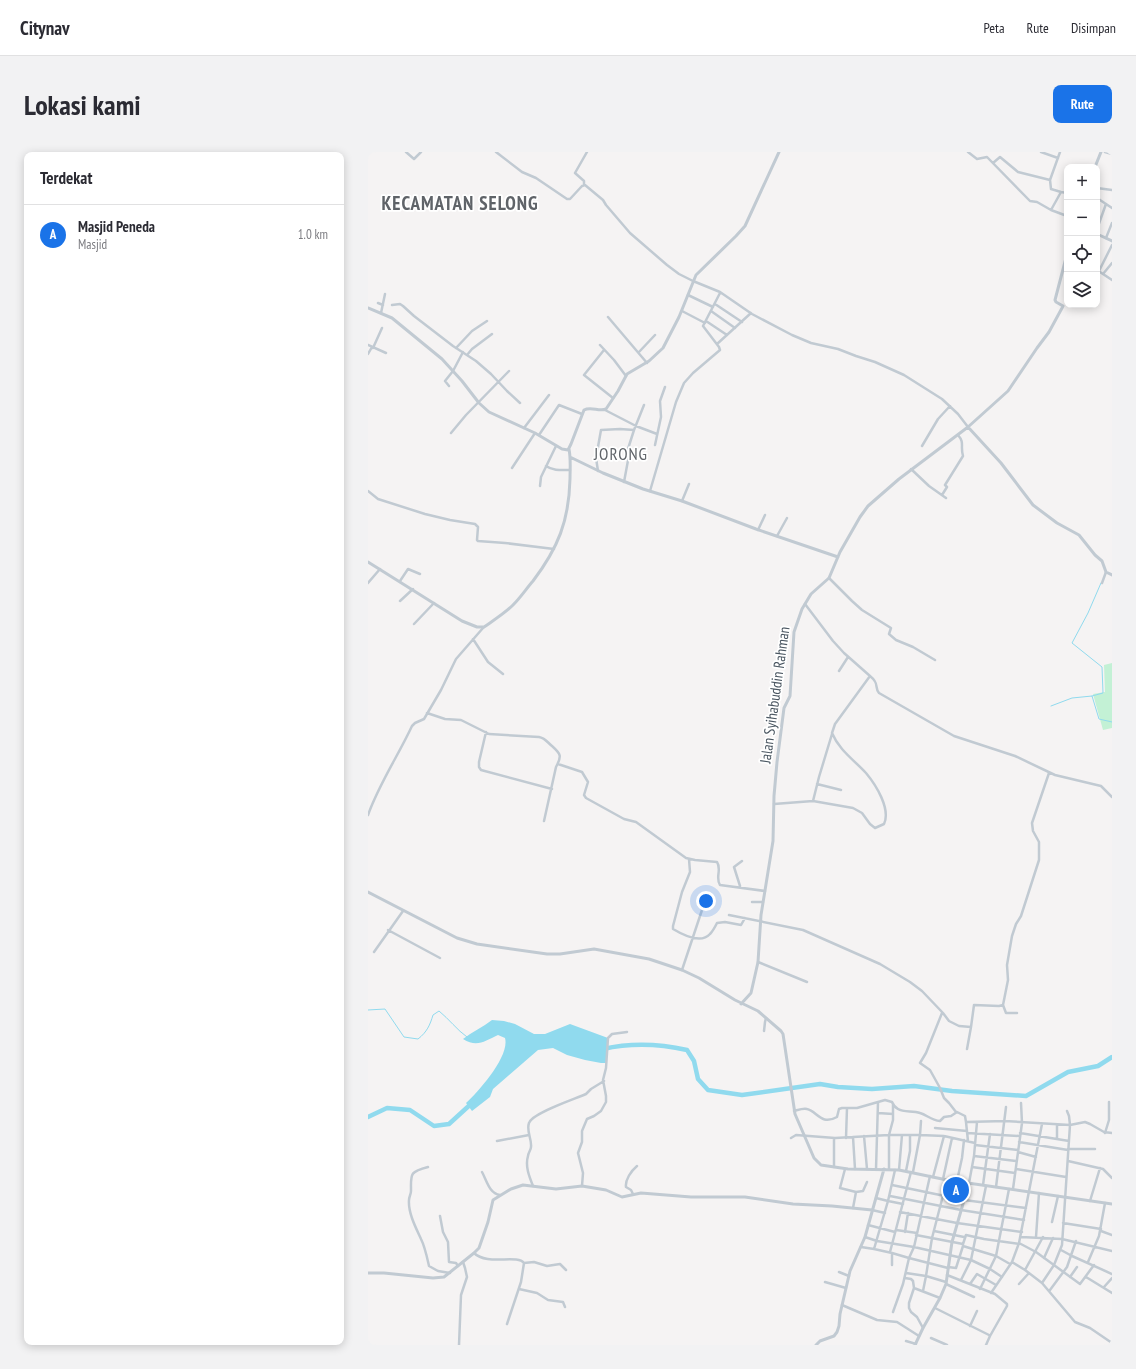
<!DOCTYPE html>
<html lang="id">
<head>
<meta charset="utf-8">
<style>
	body { margin:0; font-family:"PT Sans Narrow",sans-serif; background:#f2f2f3; color:#2b2b33 }
	.controls { position:absolute; right:12px; top:12px; display:grid; overflow:hidden; border-radius:8px; box-shadow:0 2px 10px #0003 }
	.controls button { width:36px; height:36px; display:grid; place-items:center; padding:0; border:0; border-bottom:1px solid #e1e1e2; background:#fff; color:#2b2b33; font:20px sans-serif }
	.you { position:absolute; left:338px; top:749px; width:14px; height:14px; margin:-10px; border:3px solid #fff; border-radius:50%; background:#1a73e8; box-shadow:0 0 0 6px #1a73e833 }
	.badge { display:grid; place-items:center; width:26px; height:26px; border-radius:50%; background:#1a73e8; color:#fff; font-size:13px; font-weight:700 }
	.pin { position:absolute; translate:-50% -50%; border:2px solid #fff; box-shadow:0 1px 4px #0006 }
	.list { margin:0; padding:0; list-style:none }
	h2 { display:flex; justify-content:space-between; align-items:center; height:52px; margin:0; padding:0 16px; font-size:17px }
	h2 small { font-size:13px; font-weight:400; color:#7c7c81 }
	.list li { display:grid; grid-template-columns:26px 1fr auto; gap:12px; align-items:center; box-sizing:border-box; height:60px; padding:0 16px; border-top:1px solid #e1e1e2 }
	.list b { display:block; font-size:15px; white-space:nowrap }
	.list p { margin:0; font-size:13px; white-space:nowrap; color:#7c7c81 }
	.list em { font-size:13px; font-style:normal; color:#7c7c81 }
	.icon { flex:none; width:22px; height:22px; fill:none; stroke:currentColor; stroke-width:2; stroke-linecap:round; stroke-linejoin:round }
	.map { position:relative; flex:none; width:744px; height:1193px; overflow:hidden; border-radius:8px }
	header { display:flex; align-items:center; gap:24px; box-sizing:border-box; height:56px; padding:0 20px; background:#fff; border-bottom:1px solid #e1e1e2 }
	header strong { font-size:19px }
	nav { display:flex; gap:22px; margin-inline-start:auto; font-size:14px }
	.intro { display:flex; align-items:center; justify-content:space-between; box-sizing:border-box; height:96px; padding:0 24px }
	h1 { margin:0; font-size:28px }
	.button { padding:10px 18px; border-radius:8px; background:#1a73e8; color:#fff; font-size:14px; font-weight:700 }
	main { display:flex; gap:24px; padding:0 24px }
	aside { flex:1; background:#fff; border-radius:8px; box-shadow:0 2px 10px #0003 }
	.map>svg:first-child { display:block }
	.green { fill:#c3f1d5 }
	.water { fill:#90daee }
	.lines { fill:none; stroke-linecap:round; stroke-linejoin:round }
	.stream { stroke:#90daee; stroke-width:1 }
	.river { stroke:#90daee; stroke-width:4.5 }
	.minor { stroke:#c1cad2; stroke-width:2.5 }
	.tertiary { stroke:#c1cad2; stroke-width:3 }
	.labels { text-anchor:middle; stroke-width:3.5; stroke-linejoin:round; paint-order:stroke }
	.street-label { font-size:15px; fill:#4a5661; stroke:#fff }
	.quarter-label { font-size:17px; letter-spacing:1px; fill:#5f6368; stroke:#fff }
	.district-label { font-size:19px; font-weight:bold; letter-spacing:1px; fill:#5f6368; stroke:#fff }
</style>
</head>
<body>
<header>
<strong>Citynav</strong>
<nav><a>Peta</a><a>Rute</a><a>Disimpan</a></nav>
</header>
<div class="intro"><h1>Lokasi kami</h1><a class="button">Rute</a></div>
<main>
<aside>
<h2>Terdekat<small></small></h2>
<ul class="list">
<li><span class="badge">A</span><div><b>Masjid Peneda</b><p>Masjid</p></div><em>1.0 km</em></li>
</ul>
</aside>
<div class="map">
<svg width="744" height="1193" viewBox="0 0 744 1193">
	<rect width="100%" height="100%" fill="#f5f3f3"/>
	<path class="green" d="M744,511V576L735,578L725,542L737,540L736,513Z"/>
	<path class="water" d="M124,868L136,869L147,872L166,882H177L202,872L240,886L238,911H233L217,908L199,903L185,896L170,898L125,937L122,945L104,959L98,951C111,939 142,904 137,886L130,883C117,889 109,896 95,887C104,880 115,875 124,868Z"/>
	<g class="lines">
		<path class="stream" d="M724,544L735,541L734,515L704,491L720,461L733,431
			M683,554L704,546L724,544L731,567L744,570
			M0,858L17,857L36,885L50,887C59,880 62,873 65,863L71,859C81,867 89,878 99,885"/>
		<path class="river" d="M235,897C262,891 292,892 319,898L326,909L330,927L340,938L374,943L452,932L470,935L504,937L546,934L584,939L658,944L700,920L730,914L744,905
			M0,965L19,956L42,958L66,974L81,972L104,951"/>
		<path class="minor" d="M38,0L46,7L53,0
			M128,0L154,20L168,26L199,47H202L214,34L217,33L235,48L238,53L262,81L299,113L311,122L325,129L352,140L384,162L424,183L443,191L470,197L488,204L507,210L536,223L574,247L590,262L600,275
			M600,0L609,7L619,5L662,49L669,50L683,58L699,64
			M673,0L690,6
			M737,0L744,2
			M0,1L1,0
			M625,11L632,5L650,20L682,28
			M216,33V29L207,21L219,0
			M729,36L744,38
			M693,40L699,41
			M729,46L744,56
			M683,58L693,40L683,37L682,28L692,0
			M729,77L738,52
			M738,86L744,71
			M729,118L744,128
			M731,119L744,93
			M735,122L744,111
			M320,143L345,155
			M10,151L15,153
			M347,152L374,170
			M24,153L32,152L35,154L46,164L85,194L108,209L123,222L139,239L152,251
			M314,159L337,171
			M343,159L367,176
			M13,161L17,142
			M240,165L279,211
			M338,169L359,183
			M349,192L383,161
			M0,193L18,201
			M232,193L246,208L258,224
			M5,196L14,176
			M88,196L104,179L119,169
			M236,198L216,223L245,246
			M271,200L287,183
			M0,202L4,195
			M99,203L104,197L124,182
			M81,234L77,229L85,219L95,200
			M237,258L268,274L289,282
			M156,276L181,243
			M83,281L98,263L141,219
			M171,283L191,253L214,262
			M287,293L293,265L292,249L297,235
			M554,294L570,267L582,254
			M178,314C185,319 194,318 202,318
			M144,316L167,281
			M543,317L561,334L578,346
			M230,319L228,306L233,278L252,277L266,278
			M256,330L261,303L259,300L266,278L276,253
			M172,334L173,325L188,294
			M0,339L10,347L57,362L82,368L107,372L110,375L109,388L110,389L137,391L186,397
			M282,339L308,250L316,231L325,221L352,198L351,195L335,174L352,141
			M574,343L579,335L577,333L595,304C592,294 597,291 590,283
			M314,349L321,332
			M390,378L397,363
			M409,384L419,366
			M461,426L484,449L494,458L523,476L521,482L528,488L545,495L567,508
			M32,429L40,417L52,422
			M0,431L12,417
			M734,431L738,420
			M32,449L45,437
			M46,472L66,451
			M105,487L120,510L135,522
			M471,519L480,505
			M502,524C512,532 506,535 511,541L586,584L647,604L687,623L733,634L744,645
			M59,561L77,567L93,568L121,582L171,585C177,586 179,590 184,594C193,602 194,604 188,615L176,669
			M118,580L111,610V615L113,618L184,637
			M190,612L214,620L220,630L216,643L218,646L256,667L268,670L318,706L327,708L349,710C354,717 347,726 352,733L397,739
			M449,632L473,638
			M445,649L451,625L464,582
			M406,652L445,649L485,656L494,661L502,672L507,676L516,672C523,657 508,633 498,621C486,608 471,598 464,581L467,572L502,524L476,501L465,489L437,452
			M0,663C11,632 30,604 44,574L47,571L56,567L73,538L88,507L115,476
			M321,707L322,720L314,740L305,774V777C315,783 333,792 342,782C345,779 347,775 349,771L357,770L373,773L377,766
			M372,734L366,715L374,709
			M384,750H395
			M361,763L435,778L512,812L542,830L554,839L575,861L581,869L591,874L603,875L606,853L631,854L635,853L640,828L639,813L644,784L648,772L653,764L671,708V690L665,679L664,671L681,621
			M20,778L72,806
			M6,800L35,759
			M390,810L439,830
			M314,818L334,758
			M635,853L638,861H649
			M574,861L558,901L552,911L562,918L572,936L576,946L581,951L588,960
			M396,879L397,870L398,866
			M599,897L603,875
			M426,959C430,958 435,956 439,957C449,959 453,974 469,965L471,957L474,956H479
			M510,961L525,962
			M553,969L552,983L576,984L607,991
			M567,976L599,979
			M599,981L652,984
			M652,981L701,989
			M737,981L741,968V950
			M496,984L499,1017
			M485,985L487,1017
			M423,986L428,983L467,986L521,983L525,968V953
			M466,986V1015
			M478,986L479,956H489L517,948L524,950C525,953 527,955 530,957C536,961 545,958 552,961C559,963 563,968 572,969L576,965L583,964L589,960L597,964L598,970
			M689,986V973
			M129,989L161,983
			M600,989L598,970L637,969L702,973L717,970L722,972L736,980L744,981
			M651,990L700,998
			M607,993L650,998
			M700,997H727
			M650,1000L668,1005
			M606,1004L648,1009
			M700,1009L735,1017L744,1026
			M60,1015C41,1020 43,1022 43,1039C43,1042 41,1045 41,1048C40,1061 48,1076 53,1087C57,1095 59,1105 61,1114L70,1119L82,1121
			M604,1015L647,1021
			M477,1017L472,1036L488,1040L485,1056
			M508,1017L510,950
			M521,1017V983H552L545,1020
			M648,1017L698,1025
			M527,1018L520,1049L535,1052
			M531,1018L534,983
			M538,1019L542,999V983
			M114,1020C119,1029 121,1041 132,1043
			M562,1024L546,1095L541,1106L580,1116
			M565,1025L576,984
			M575,1027L584,986
			M589,1029L594,1006L596,988
			M601,1031L606,1004L609,970
			M524,1033L596,1048L658,1056
			M615,1033L622,982
			M165,1034C161,1024 157,1014 160,1004C160,1001 163,998 163,995C164,987 158,979 161,971C164,961 207,947 218,942L223,937L236,929
			M214,1034L215,1021L210,1001L214,990V979L219,967L226,964L233,959L238,950V944L235,928L238,916L240,886L244,882L259,880
			M628,1035L638,955
			M645,1037L654,971L653,951
			M488,1040L495,1039L499,1030
			M265,1042L263,1038L258,1035C257,1028 263,1019 269,1014
			M522,1044L593,1058L656,1068
			M722,1049L732,1016
			M504,1058L517,1061
			M532,1060L589,1071L654,1080
			M72,1064L75,1080L80,1090L81,1110L88,1111L90,1114
			M684,1070L690,1044
			M695,1071L733,1077
			M500,1073L527,1080
			M528,1078L549,1081
			M566,1079L596,1085
			M733,1079L744,1083
			M537,1080L540,1061
			M548,1083L595,1092V1094L628,1104L642,1112
			M497,1085L509,1089L546,1095L603,1108L622,1117L634,1125
			M653,1085L694,1087L744,1099
			M668,1085L671,1041
			M651,1091L668,1100L712,1132L726,1113
			M595,1092L598,1083L616,1087L651,1092
			M493,1095L506,1097L520,1049L508,1046
			M506,1097L524,1101L541,1106L535,1132L525,1160
			M693,1098L704,1104L744,1122
			M522,1100L543,1020
			M106,1101C119,1114 149,1102 156,1111L153,1130L139,1172
			M524,1101V1113
			M676,1106L685,1086
			M644,1110L657,1118L674,1131L707,1170L722,1176L744,1191
			M720,1110L731,1084L737,1051
			M156,1111L166,1110L179,1114L192,1112L198,1118
			M580,1115L588,1116L595,1094
			M657,1118L675,1085
			M471,1120L481,1124
			M538,1121L558,1124L555,1139
			M579,1123L627,1142L639,1152V1154L622,1184
			M702,1125L709,1115
			M718,1125L744,1141
			M537,1126L543,1127L545,1129L546,1136L541,1151V1156L543,1160L549,1165L555,1176
			M593,1128L603,1108L618,1034
			M457,1130L478,1136
			M578,1130L558,1124L564,1086L579,1028
			M674,1131L686,1113L694,1093L702,973L701,964L699,959
			M578,1132L606,1145
			M602,1132L609,1122L628,1133
			M651,1132L661,1121
			M736,1135L744,1126
			M546,1136L572,1146
			M151,1137L169,1141L180,1148L195,1150L197,1155
			M612,1137L628,1104L641,1037
			M682,1138L699,1115L708,1089
			M623,1141L644,1110L651,1091L674,972
			M474,1153L509,1168L529,1170L551,1184
			M567,1156L621,1183L622,1184L618,1193
			M602,1174L609,1159
			M563,1186L579,1193
			M538,1189L548,1192
			M91,1193L93,1143L99,1125L97,1116L95,1110"/>
		<path class="tertiary" d="M727,15L733,0
			M729,82L744,89
			M0,156L24,166L74,207L94,229L111,251L121,260L167,281L194,297L200,298L203,292L216,258C223,254 231,260 238,257L250,239L259,222L281,209L295,196L311,165L328,123L368,84L377,74L411,0
			M600,275L633,311L665,353L689,371L711,383L727,403L734,409L738,420L744,423
			M202,305L235,321L275,337L314,349L388,377L470,405
			M0,410L94,469L109,475H116C126,468 137,461 145,453C153,445 158,437 165,429C190,396 201,369 202,327C202,317 203,307 201,297
			M0,740L89,786L109,792L179,802H192L226,797L281,807L314,818L331,826L367,848L390,859L413,879L415,882L427,962L446,1006L453,1013L480,1017L531,1018L579,1028L744,1052
			M373,852L383,841L390,810L393,763L405,689L406,644L409,610L416,556L422,544L426,480L434,457L443,442L461,426L472,400L492,365L500,354L531,327L600,275L640,239L669,196L681,180L694,156L695,154L688,150L687,148L699,102
			M0,1121H16L65,1126L76,1125L106,1101L111,1096L120,1070L125,1048L143,1037L155,1033L188,1037L214,1034L238,1038L254,1045L273,1041L323,1045H377L425,1052L464,1054L504,1058
			M448,1193L452,1189L466,1184L469,1180L471,1174L472,1162L482,1119L497,1085L516,1017
			M547,1193L555,1176L572,1146L578,1132L584,1090L601,1031"/>
	</g>
	<g class="labels">
		<g class="street-label">
			<text transform="translate(407 543) rotate(-82)" y="5">Jalan Syihabuddin Rahman</text>
		</g>
		<g class="quarter-label">
			<text x="253" y="308">JORONG</text>
		</g>
		<g class="district-label">
			<text x="92" y="58">KECAMATAN SELONG</text>
		</g>
	</g>
</svg>
<div class="controls">
<button>+</button>
<button>−</button>
<button><svg class="icon" aria-label="locate" viewBox="0 0 24 24"><circle cx="12" cy="12" r="6"/><path d="M12 2v4M12 18v4M2 12h4M18 12h4"/></svg></button>
<button><svg class="icon" aria-label="layers" viewBox="0 0 24 24"><path d="M12 4l9 5-9 5-9-5zM3 14l9 5 9-5"/></svg></button>
</div>
<div class="you"></div>
<div class="pin badge" style="left:588px;top:1038px">A</div>
</div>
</main>
</body>
</html>
